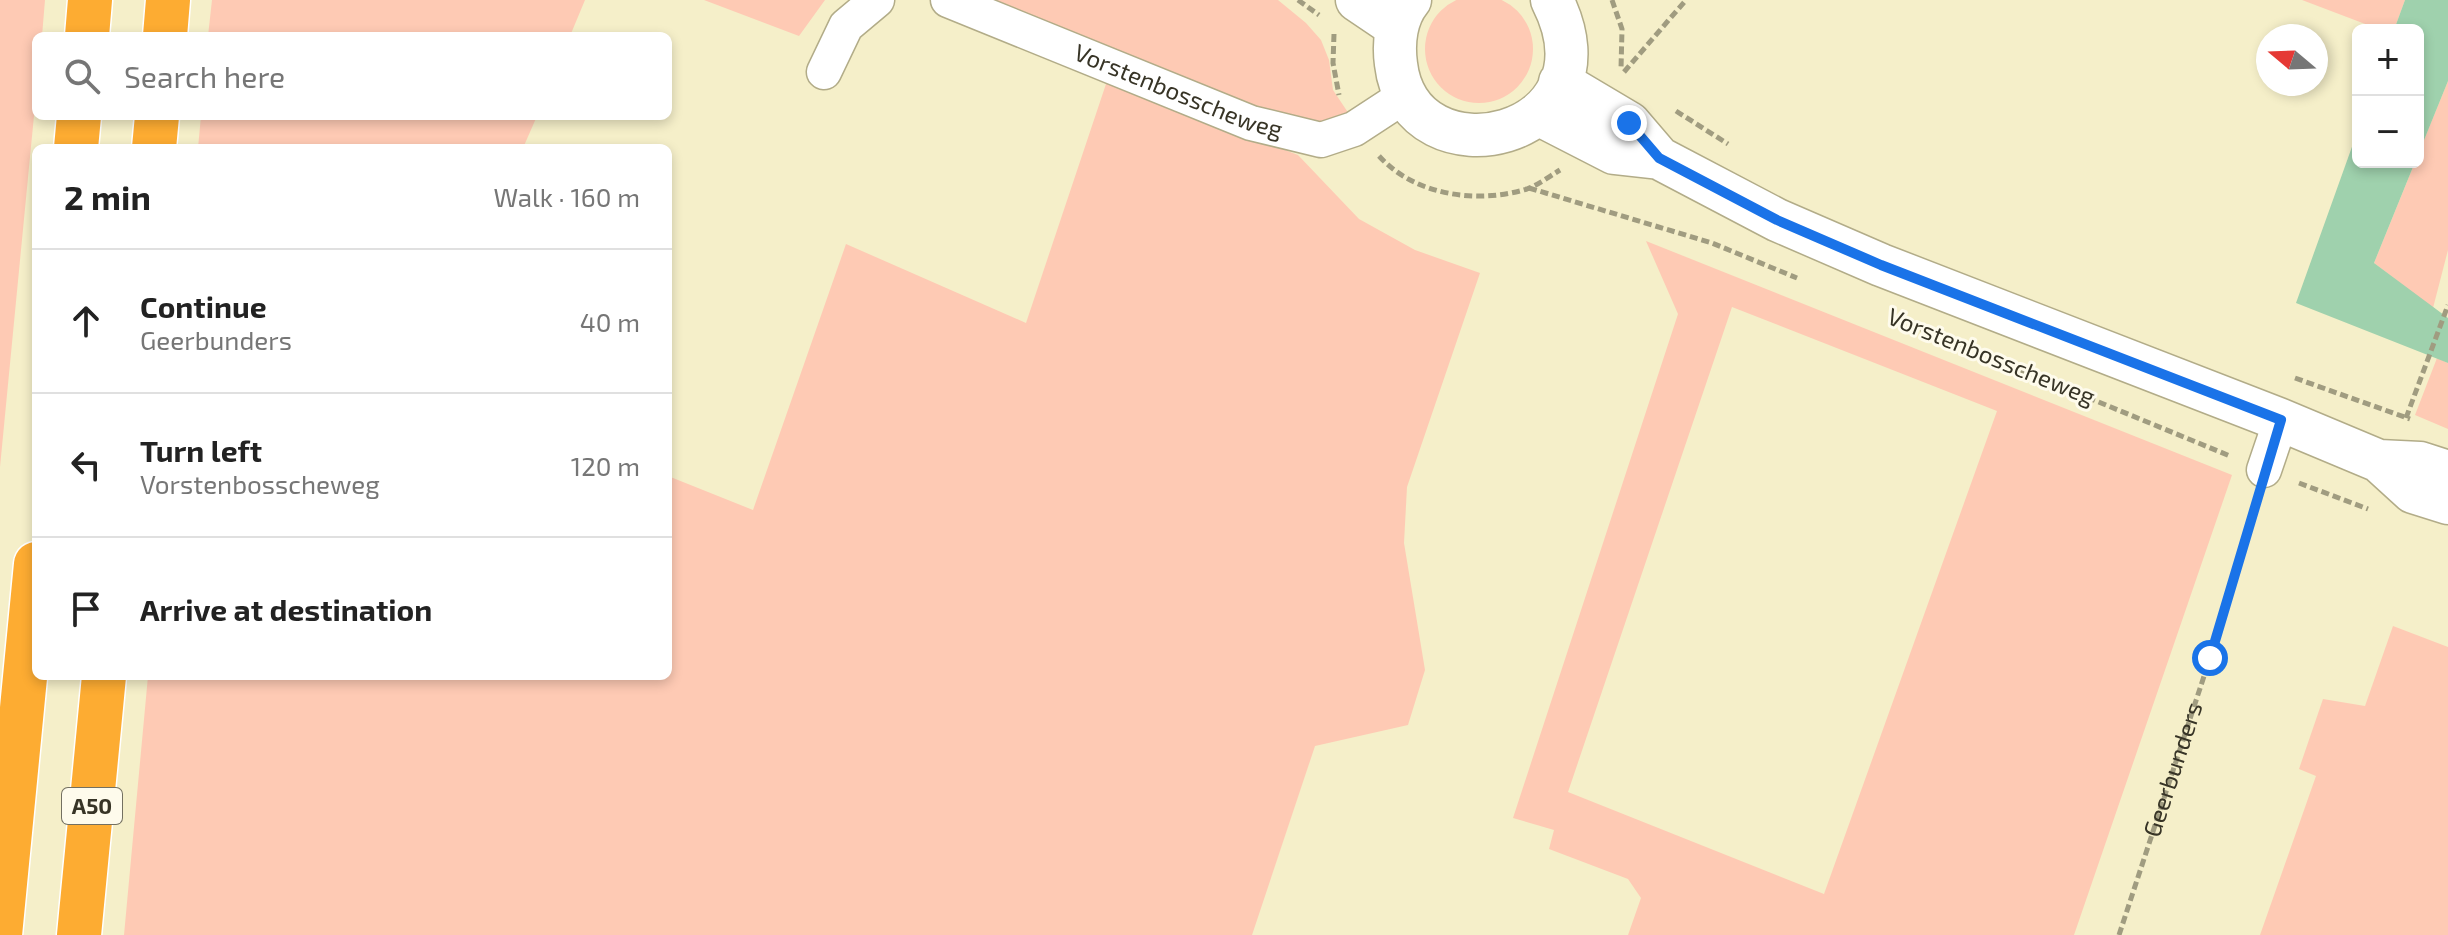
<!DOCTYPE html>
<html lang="en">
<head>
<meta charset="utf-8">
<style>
	body { margin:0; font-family:"Exo 2",sans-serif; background:#f6f6f6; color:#222 }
	.controls { position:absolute; right:24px; top:24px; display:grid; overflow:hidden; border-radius:12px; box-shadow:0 4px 12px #0003 }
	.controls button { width:72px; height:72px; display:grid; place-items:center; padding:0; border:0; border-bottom:2px solid #e0e0e0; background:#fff; color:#222; font:40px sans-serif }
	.compass { position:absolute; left:2256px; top:24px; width:72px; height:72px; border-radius:50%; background:#fff; box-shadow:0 4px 12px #0003; rotate:289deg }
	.stop { position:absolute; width:24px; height:24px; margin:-18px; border:6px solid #1a73e8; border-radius:50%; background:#fff }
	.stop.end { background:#1a73e8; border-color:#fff; box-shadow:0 2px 8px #0008 }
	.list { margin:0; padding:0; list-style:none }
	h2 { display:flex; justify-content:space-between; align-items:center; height:104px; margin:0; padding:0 32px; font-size:34px }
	h2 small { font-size:26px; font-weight:400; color:#767676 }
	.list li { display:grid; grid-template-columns:52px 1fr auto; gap:24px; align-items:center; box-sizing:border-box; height:144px; padding:0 32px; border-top:2px solid #e0e0e0 }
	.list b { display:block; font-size:30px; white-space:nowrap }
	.list p { margin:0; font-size:26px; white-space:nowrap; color:#767676 }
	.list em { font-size:26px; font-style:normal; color:#767676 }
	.icon { flex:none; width:44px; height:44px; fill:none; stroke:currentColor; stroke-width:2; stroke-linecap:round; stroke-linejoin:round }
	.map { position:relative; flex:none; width:2448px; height:935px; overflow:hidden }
	.search { position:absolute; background:#fff; box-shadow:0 4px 12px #0003; left:32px; top:32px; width:640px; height:88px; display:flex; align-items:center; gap:20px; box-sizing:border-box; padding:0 28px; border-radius:12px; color:#767676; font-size:30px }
	.panel { position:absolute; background:#fff; box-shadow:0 4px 12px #0003; left:32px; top:144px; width:640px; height:536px; border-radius:12px }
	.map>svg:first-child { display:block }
	.green { fill:#fecab4; fill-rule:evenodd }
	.water { fill:#9fd1ad }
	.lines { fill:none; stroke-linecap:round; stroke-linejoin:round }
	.minor-casing { stroke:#b2ac88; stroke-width:37 }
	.tertiary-casing { stroke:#b2ac88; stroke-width:45 }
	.motorway-casing { stroke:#fff; stroke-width:47 }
	.path { stroke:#a09c80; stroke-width:5; stroke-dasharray:8 4; stroke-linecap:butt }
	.minor { stroke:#fff; stroke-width:34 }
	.tertiary { stroke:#fff; stroke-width:42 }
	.motorway { stroke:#fdac32; stroke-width:44 }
	.route { stroke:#1a73e8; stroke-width:10 }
	.labels { text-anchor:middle; stroke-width:6; stroke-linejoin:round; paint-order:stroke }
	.shield { fill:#fefbec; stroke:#737061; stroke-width:2 }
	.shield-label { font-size:22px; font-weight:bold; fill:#373426 }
	.street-label { font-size:24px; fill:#373426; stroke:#fefbec }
</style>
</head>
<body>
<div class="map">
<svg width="2448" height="935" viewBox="0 0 2448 935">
	<rect width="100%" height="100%" fill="#f5efc9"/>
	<path class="green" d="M1425 49a54 54 0 1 1 108 0a54 54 0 1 1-108 0Z
		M0,0H45L42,36H36V95L0,467Z
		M212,0H585L570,36H208Z
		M704,0H825L799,36Z
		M978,0H1278L1306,23L1321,40L1329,60L1333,90L1349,114L1326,129L1291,128Z
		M2302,0H2405L2394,30H2381Z
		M1107,81L1298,155L1359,219L1415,250L1480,273L1407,487L1404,543L1425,670L1408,725L1315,746L1252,935H124L148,676H668V476L753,510L846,244L1026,323Z
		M2448,81V250L2433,308L2374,263Z
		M201,116H537L523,148H198Z
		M1646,241L2232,475L2074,935H1628L1641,898L1628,879L1549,849L1554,830L1513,818L1678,314ZM1732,307L1997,411L1824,894L1568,792Z
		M2437,358L2448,363V429L2415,415Z
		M2393,626L2448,647V935H2260L2316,776L2299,769L2323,699L2365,706Z"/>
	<path class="water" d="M2405,0H2448V81L2418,155V30H2394Z
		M2358,130V162H2415L2374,263L2448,318V363L2296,303Z"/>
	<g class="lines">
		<g class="minor-casing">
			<g id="minor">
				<path id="s2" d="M948,0L1251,123L1321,140L1354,129L1406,95"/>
				<path d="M824,72L846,26L877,0"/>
				<path d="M2264,470L2281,420"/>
			</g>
		</g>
		<g class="tertiary-casing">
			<path id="tertiary" d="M1357,0L1397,27
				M1410,0C1396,17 1393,42 1396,64C1410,187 1623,140 1552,0
				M1560,82L1629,123L1659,158L1777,220L1881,265L2281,420L2379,461L2413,492L2448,503
				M1538,114L1614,153L1659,158
				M2379,461L2420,463L2448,472"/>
		</g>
		<g class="motorway-casing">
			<path id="motorway" d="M87,36L90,0
				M165,36L168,0
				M76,148L79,116
				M154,148L157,116
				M0,935L36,564
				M79,935L104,676"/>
		</g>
		<g class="path">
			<path d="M1298,0L1319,15"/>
			<path d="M1612,0L1622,29L1621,69"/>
			<path d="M1334,34L1333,63L1339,95"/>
			<path d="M1624,72L1686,0"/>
			<path d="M1676,111L1728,144"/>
			<path d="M1379,156C1415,196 1478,204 1527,189C1538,185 1550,176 1560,170"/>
			<path d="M1529,188L1712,243L1797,278"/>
			<path d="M1921,329L2230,456"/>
			<path d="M2295,378L2410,419"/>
			<path d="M2406,418L2448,305"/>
			<path d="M2299,483L2368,509"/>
			<path id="s1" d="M2119,935L2210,658L2254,505"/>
		</g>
		<use href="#minor" class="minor"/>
		<use href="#tertiary" class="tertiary"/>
		<use href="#motorway" class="motorway"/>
	</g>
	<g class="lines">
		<path class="route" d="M1629,123L1659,158L1777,220L1881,265L2281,420L2210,658"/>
	</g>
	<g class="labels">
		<rect class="shield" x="62" y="788" width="60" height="36" rx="6"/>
		<g class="shield-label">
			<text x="92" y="814">A50</text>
		</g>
		<g class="street-label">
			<text dy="8" stroke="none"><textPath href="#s2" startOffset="248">Vorstenbosscheweg</textPath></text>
			<text transform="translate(1991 357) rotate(22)" y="8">Vorstenbosscheweg</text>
			<text dy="8" stroke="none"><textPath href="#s1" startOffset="174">Geerbunders</textPath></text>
		</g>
	</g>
</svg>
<div class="controls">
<button>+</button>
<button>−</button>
</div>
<svg class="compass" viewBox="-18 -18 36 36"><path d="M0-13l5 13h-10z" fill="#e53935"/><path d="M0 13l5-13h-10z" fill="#767676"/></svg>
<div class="stop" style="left:2210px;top:658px"></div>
<div class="stop end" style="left:1629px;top:123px"></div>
<div class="search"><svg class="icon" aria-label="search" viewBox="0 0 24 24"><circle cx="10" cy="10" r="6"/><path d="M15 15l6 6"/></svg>Search here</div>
<section class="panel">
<h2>2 min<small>Walk · 160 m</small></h2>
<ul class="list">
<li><svg class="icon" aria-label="ahead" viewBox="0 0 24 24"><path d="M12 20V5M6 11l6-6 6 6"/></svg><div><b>Continue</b><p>Geerbunders</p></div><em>40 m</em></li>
<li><svg class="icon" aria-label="left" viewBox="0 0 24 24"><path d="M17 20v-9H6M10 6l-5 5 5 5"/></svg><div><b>Turn left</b><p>Vorstenbosscheweg</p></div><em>120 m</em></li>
<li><svg class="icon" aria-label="arrive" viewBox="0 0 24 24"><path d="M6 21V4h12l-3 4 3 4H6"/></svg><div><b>Arrive at destination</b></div></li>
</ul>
</section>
</div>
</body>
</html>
